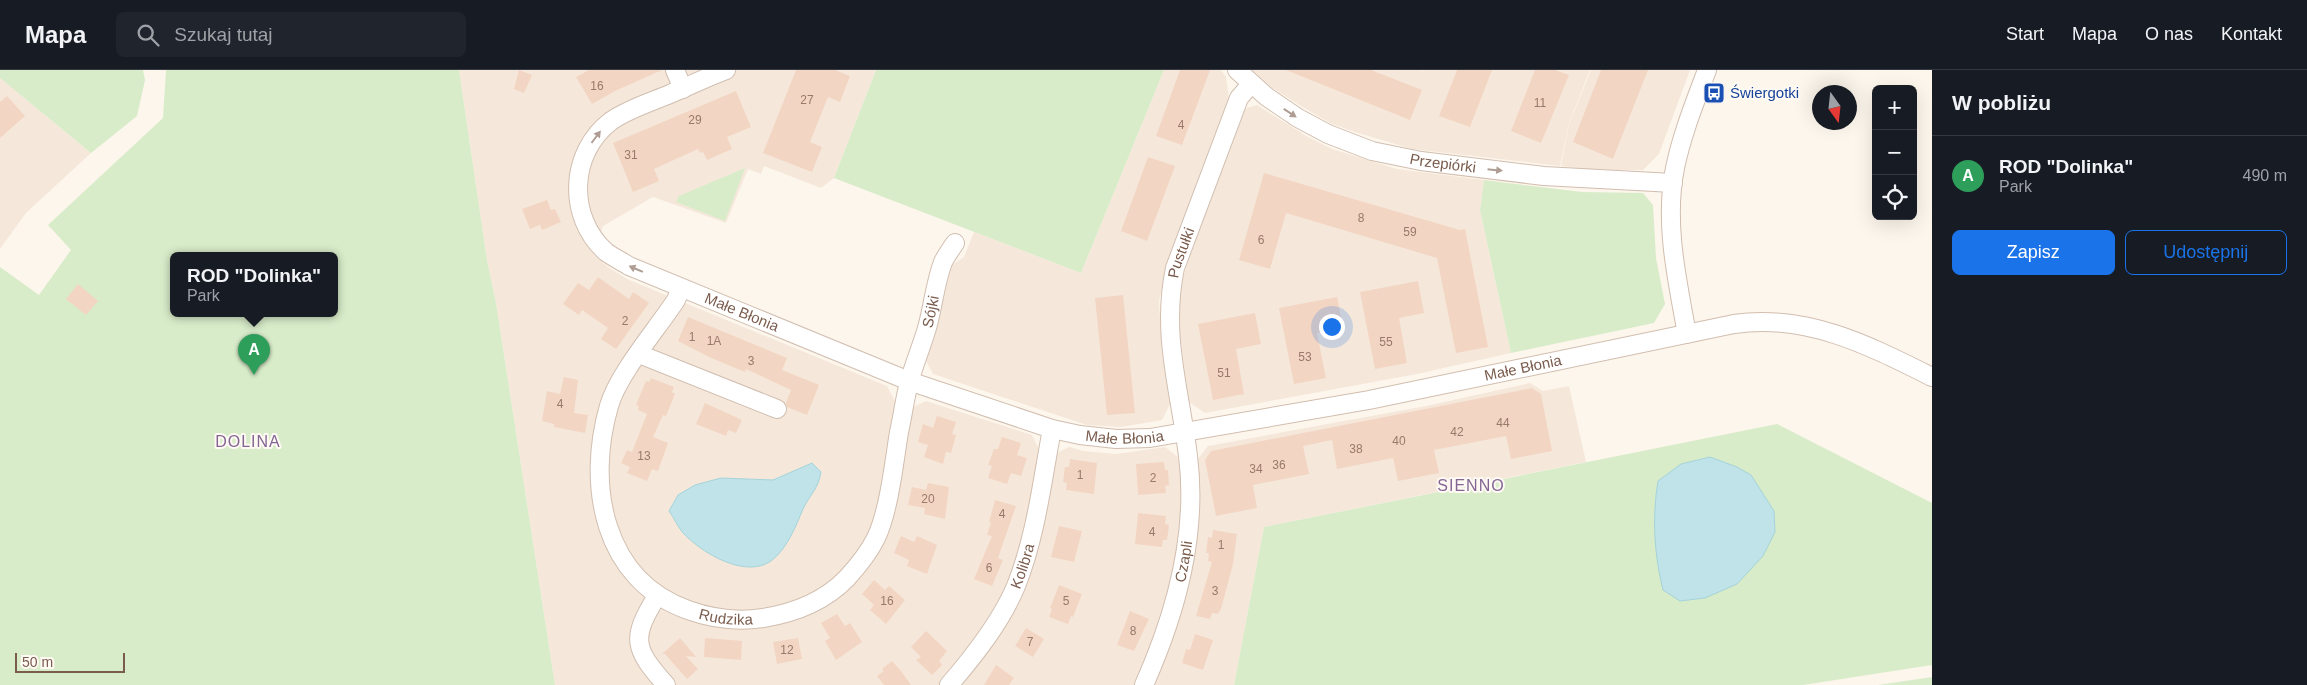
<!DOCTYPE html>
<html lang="pl">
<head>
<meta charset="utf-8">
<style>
	body { margin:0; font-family:Helvetica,sans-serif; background:#20242c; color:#f1f3f6 }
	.controls { position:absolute; right:15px; top:15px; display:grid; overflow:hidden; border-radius:8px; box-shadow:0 5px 20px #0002 }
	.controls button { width:45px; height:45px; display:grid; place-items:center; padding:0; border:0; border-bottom:1px solid #363941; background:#171b24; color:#f1f3f6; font:25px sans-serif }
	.compass { position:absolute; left:1812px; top:15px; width:45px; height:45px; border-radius:50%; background:#171b24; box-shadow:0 5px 20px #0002; rotate:165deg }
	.scale { position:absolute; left:15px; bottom:12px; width:110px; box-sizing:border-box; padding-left:5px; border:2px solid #7a5c4d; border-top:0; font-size:14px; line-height:18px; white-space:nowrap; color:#7a5c4d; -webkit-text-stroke:4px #fffaf3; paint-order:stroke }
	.you { position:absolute; left:1331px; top:256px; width:18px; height:18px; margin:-12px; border:4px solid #fff; border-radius:50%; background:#1a73e8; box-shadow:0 0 0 8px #1a73e833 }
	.badge { display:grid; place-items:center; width:32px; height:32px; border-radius:50%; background:#1a73e8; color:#fff; font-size:16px; font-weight:700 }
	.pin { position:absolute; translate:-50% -41px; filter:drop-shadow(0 1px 2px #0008) }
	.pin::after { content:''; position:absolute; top:26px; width:18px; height:15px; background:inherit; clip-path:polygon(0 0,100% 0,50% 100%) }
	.popup { position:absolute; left:170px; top:182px; width:168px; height:65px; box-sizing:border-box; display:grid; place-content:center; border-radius:8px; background:#171b24; filter:drop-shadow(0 1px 4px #0005); font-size:16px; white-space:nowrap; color:#9ea1a6 }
	.popup b { font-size:19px; color:#f1f3f6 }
	.popup::after { content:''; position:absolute; left:50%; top:100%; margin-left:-10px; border:10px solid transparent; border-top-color:#171b24 }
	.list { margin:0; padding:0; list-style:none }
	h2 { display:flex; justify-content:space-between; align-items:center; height:65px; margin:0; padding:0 20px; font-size:21px }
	h2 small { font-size:16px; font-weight:400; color:#9ea1a6 }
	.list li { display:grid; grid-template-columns:32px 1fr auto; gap:15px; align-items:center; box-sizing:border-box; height:80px; padding:0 20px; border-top:1px solid #363941 }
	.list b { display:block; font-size:19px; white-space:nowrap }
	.list p { margin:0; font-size:16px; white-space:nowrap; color:#9ea1a6 }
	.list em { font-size:16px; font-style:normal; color:#9ea1a6 }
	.actions { display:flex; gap:10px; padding:15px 20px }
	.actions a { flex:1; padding:11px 0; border:1px solid #1a73e8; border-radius:8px; text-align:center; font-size:18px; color:#1a73e8 }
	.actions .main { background:#1a73e8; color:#fff }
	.icon { flex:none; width:28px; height:28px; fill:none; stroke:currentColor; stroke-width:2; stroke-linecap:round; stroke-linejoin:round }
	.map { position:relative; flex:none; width:1932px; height:615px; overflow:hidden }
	header { display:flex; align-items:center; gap:30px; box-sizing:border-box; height:70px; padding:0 25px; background:#171b24; border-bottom:1px solid #363941 }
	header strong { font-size:24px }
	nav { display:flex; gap:28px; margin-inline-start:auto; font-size:18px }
	.search { width:350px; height:45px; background:#20242c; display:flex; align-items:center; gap:12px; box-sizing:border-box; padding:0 18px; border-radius:8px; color:#9ea1a6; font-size:19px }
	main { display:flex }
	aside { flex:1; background:#171b24 }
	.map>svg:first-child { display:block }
	.residential { fill:#f5e8da }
	.green { fill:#d8ecc9; fill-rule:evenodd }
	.water { fill:#bfe3e8; stroke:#a5d3da }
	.building { fill:#f3d5c3 }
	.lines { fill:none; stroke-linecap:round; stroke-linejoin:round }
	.minor-casing { stroke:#d1beb0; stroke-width:20 }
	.minor { stroke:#fff; stroke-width:18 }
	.oneway { fill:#af9d94 }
	.labels { text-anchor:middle; stroke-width:4; stroke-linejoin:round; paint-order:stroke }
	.number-label { font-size:12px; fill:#987a6a }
	.transit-label { font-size:15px; fill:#164399; stroke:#fffaf3; text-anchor:start }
	.street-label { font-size:15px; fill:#7a5c4d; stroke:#fffaf3 }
	.neighbourhood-label { font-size:16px; letter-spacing:1px; fill:#846695; stroke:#fffaf3 }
</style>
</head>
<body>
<header>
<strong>Mapa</strong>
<div class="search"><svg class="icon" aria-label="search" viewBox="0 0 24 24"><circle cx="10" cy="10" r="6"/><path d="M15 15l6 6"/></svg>Szukaj tutaj</div>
<nav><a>Start</a><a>Mapa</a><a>O nas</a><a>Kontakt</a></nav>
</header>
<main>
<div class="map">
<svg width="1932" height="615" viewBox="0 0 1932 615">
	<rect width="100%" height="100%" fill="#fdf6ec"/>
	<path class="residential" d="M459,0H876L834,108L821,118L764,96L761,104L748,99L726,153L653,127L603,156L594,185L608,197L627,209L887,316L896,333L913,337L926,331L1032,365L1039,379L1055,384L1069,377L1083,381L1116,384L1165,377L1178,387L1179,392L1197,390L1208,376L1426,336L1530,313L1543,321L1569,316L1586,392L1264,457L1234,615H555L496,233L487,190Z
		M1164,0H1221L1226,7L1229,29L1169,192L1159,231L1162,283L1170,334L1162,350L1121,357L1087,355L933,304L925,289L952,195L964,187L974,162L1081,203Z
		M1252,0H1422L1421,3L1423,0H1590L1569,53L1560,96L1412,79L1358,63L1332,54L1301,36L1274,19Z
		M1591,0H1690L1659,84L1643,100H1592L1561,96L1569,54Z
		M0,8L91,83L26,143L0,179Z
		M1257,35L1308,67L1332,79L1397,99L1484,110L1480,140L1511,283L1417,304L1205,343L1189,332L1176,234L1187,194L1244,39Z"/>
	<path class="green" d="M0,0H143L145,10L137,46L91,83L0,8Z
		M166,0H459L487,190L496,233L555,615H0V197L39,225L71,180L48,155L163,48ZM174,186H334V244H174Z
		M876,0H1164L1081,203L834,108Z
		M745,98L725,151L676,132L679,126Z
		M1484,110L1582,122L1643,123L1653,135L1656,188L1665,234L1654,253L1511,283L1480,140Z
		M1777,354L1932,433V595L1803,615H1234L1264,457Z
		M1932,607V615H1878Z"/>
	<path class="water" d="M1710,387L1737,397L1751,405L1774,441L1775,462L1763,486L1737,514L1705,528L1680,531L1663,520C1654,484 1652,447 1658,411L1681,394Z
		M812,393L821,402C818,420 810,424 803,439C796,456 787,479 771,491C745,509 702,483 683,463C678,457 674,448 669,441L678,425L695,415L721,408L773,410Z"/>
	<path class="building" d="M519,0L532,5L524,23L514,19Z
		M589,0H662L615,21L592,34L576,7Z
		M796,0H835L850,6L840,32L828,27L810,72L822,77L812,102L763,83Z
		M1180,0H1210L1182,75L1156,66Z
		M1286,0H1371L1422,20L1410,50Z
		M1457,0H1492L1470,57L1439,46Z
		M1535,0H1555L1569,5L1541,73L1511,61Z
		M1601,0H1648L1613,89L1573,72Z
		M736,21L751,57L727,67L732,79L707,90L703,82L700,83L698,79L654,99L659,111L633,122L613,73Z
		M7,26L25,46L0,68V32Z
		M1148,87L1175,96L1147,171L1121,161Z
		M1264,103L1460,160L1465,159L1488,277L1456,283L1437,188L1286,143L1270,199L1239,190Z
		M547,130L551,140L555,139L561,152L542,160L540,155L530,159L522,139Z
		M598,207L629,229L633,222L649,233L616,279L601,269L608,258L582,240L579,245L563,234L578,213L589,220Z
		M1418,211L1424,243L1399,248L1407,293L1375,299L1360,222Z
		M78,214L98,231L86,245L66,229Z
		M1123,225L1135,343L1107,345L1095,228Z
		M1337,227L1343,258L1317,263L1326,308L1294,314L1279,238Z
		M1255,243L1261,274L1236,279L1244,324L1213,330L1198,254Z
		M688,247L787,288L782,300L819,315L807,345L787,337L786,333L791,320L746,299L745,302L709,287L678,271Z
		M564,307L578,310L574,343L588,345L585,363L554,357V354L542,351L547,321L560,324Z
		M651,308L674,317L672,322L675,324L666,346L663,345L653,367L668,373L658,401L652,399L647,411L627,403L630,397L621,393L627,380L632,382L647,344L638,340L639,336L636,335L646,311L649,312Z
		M1532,318L1541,324L1552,381L1511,389L1506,366L1434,380L1439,403L1398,411L1393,388L1337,399L1332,370L1303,376L1309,404L1253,415L1257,438L1216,446L1205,390L1211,381Z
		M705,333L742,350L736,363L728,360L726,366L696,354Z
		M937,346L956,352L952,364L956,365L951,383L946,382L943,394L924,387L928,375L918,372L923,354L933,358Z
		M1002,367L1021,373L1017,385L1027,388L1021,406L1011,403L1007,414L988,408L992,396L988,395L994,379H998Z
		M1070,389L1097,393L1094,424L1066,420L1067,413L1063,412L1065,397H1069Z
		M1164,392L1165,400H1168L1169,415L1165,416L1166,423L1138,425L1136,394Z
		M928,413L949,417L945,449L924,444L925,438L908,435L912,417L926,420Z
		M995,430L1016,436L998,488L1003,490L992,516L974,509L992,466L987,465L991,452H989Z
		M1138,443L1166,446L1165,454L1169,455L1167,470H1163L1162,477L1135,474Z
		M1059,456L1082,461L1074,492L1051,487Z
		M1213,460L1237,464L1233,494L1221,539L1218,544L1212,543L1210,549L1196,546L1212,492L1208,491L1209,483H1206L1208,467L1212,468Z
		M901,466L914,472L917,466L937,475L927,504L907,496L909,490L894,483Z
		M874,510L885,520L889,516L905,530L886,554L870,540L874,535L862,524Z
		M1059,515L1082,524L1073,547L1071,546L1068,554L1049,547L1052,539L1050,538Z
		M1130,541L1149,549L1134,581L1117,575Z
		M837,544L845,556L850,553L862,572L836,590L825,571L830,568L821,553Z
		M1026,558L1044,569L1033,587L1015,576Z
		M926,561L947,581L939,591L942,595L932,605L916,590L921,587L911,577Z
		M1195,564L1213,570L1203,600L1182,593L1186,579L1190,580Z
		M680,568L696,587L686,586L698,599L687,609L665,584H662Z
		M705,568L742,571L741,590L704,587Z
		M798,568L802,589L777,594L773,572Z
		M892,591L901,601L911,615H884L877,606L884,601L882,599Z
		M996,595L1014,608L1009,615H984Z"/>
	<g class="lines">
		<g class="minor-casing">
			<g id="minor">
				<path d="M675,0L683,19"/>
				<path id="s1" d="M726,0C707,7 689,16 670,24C651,32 628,39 611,51C569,83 567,147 606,182C613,187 621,191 629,196L909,311L1052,359L1080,365L1116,369L1150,368L1369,330L1734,254C1806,243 1870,276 1932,307"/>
				<path id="s2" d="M1237,0L1267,27L1298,48L1328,64L1372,81L1421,91L1544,106L1673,113"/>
				<path id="s3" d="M681,218L676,230C657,259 618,304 609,336C586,415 603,510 688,540C713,549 737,552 763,548C794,543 825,531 847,508C858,496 869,482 876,468C889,441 894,393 899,362C903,345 905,326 910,309C915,292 922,275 927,258C933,237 935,213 943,192C946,186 951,179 955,173"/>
				<path d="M1687,264C1677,209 1664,153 1675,98C1682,64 1695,32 1707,0"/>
				<path d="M639,284L777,339"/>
				<path d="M657,526C631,568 633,578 666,615"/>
				<path id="s4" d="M949,615C974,586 1001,552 1016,516C1036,466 1042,412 1052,359"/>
				<path id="s5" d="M1144,615C1176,543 1198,465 1188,386C1180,320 1161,265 1175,198L1239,28L1251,14"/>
			</g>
		</g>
		<use href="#minor" class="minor"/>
	</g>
	<defs><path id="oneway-solid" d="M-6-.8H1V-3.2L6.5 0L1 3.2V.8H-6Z" transform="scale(1.25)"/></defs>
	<g class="oneway">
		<use href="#oneway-solid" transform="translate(1290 43) rotate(33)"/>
		<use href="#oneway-solid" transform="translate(596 67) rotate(-53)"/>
		<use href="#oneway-solid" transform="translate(1495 100) rotate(6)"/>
		<use href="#oneway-solid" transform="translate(636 199) rotate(-157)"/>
	</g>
	<defs>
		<g id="bus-square" transform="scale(1.125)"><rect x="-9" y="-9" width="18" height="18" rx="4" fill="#1a4fb4" stroke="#fffaf3"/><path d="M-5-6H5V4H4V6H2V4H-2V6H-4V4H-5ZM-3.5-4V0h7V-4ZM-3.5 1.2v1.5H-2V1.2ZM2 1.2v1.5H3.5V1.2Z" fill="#fff"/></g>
	</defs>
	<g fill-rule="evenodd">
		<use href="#bus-square" x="1714" y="23"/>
	</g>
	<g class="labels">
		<g class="number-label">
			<text x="597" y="20">16</text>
			<text x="807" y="34">27</text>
			<text x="1540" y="37">11</text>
			<text x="695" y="54">29</text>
			<text x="1181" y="59">4</text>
			<text x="631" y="89">31</text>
			<text x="1361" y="152">8</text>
			<text x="1410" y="166">59</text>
			<text x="1261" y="174">6</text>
			<text x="625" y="255">2</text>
			<text x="692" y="271">1</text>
			<text x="714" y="275">1A</text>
			<text x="1386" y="276">55</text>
			<text x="1305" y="291">53</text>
			<text x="751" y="295">3</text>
			<text x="1224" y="307">51</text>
			<text x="560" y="338">4</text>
			<text x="1503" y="357">44</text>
			<text x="1457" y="366">42</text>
			<text x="1399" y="375">40</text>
			<text x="1356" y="383">38</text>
			<text x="644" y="390">13</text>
			<text x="1279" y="399">36</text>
			<text x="1256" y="403">34</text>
			<text x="1080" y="409">1</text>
			<text x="1153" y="412">2</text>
			<text x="928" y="433">20</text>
			<text x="1002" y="448">4</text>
			<text x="1152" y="466">4</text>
			<text x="1221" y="479">1</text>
			<text x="989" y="502">6</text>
			<text x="1215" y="525">3</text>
			<text x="887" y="535">16</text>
			<text x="1066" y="535">5</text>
			<text x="1133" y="565">8</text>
			<text x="1030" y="576">7</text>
			<text x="787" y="584">12</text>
		</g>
		<g class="transit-label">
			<text x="1730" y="28">Świergotki</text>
		</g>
		<g class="street-label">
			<text dy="5" stroke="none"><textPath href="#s2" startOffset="231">Przepiórki</textPath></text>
			<text dy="5" stroke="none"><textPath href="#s5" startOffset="442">Pustułki</textPath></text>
			<text dy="5" stroke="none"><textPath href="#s3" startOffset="835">Sójki</textPath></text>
			<text dy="5" stroke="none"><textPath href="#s1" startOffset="424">Małe Błonia</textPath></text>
			<text dy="5" stroke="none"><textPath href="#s1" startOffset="1234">Małe Błonia</textPath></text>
			<text dy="5" stroke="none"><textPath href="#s1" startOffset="829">Małe Błonia</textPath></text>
			<text dy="5" stroke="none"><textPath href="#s5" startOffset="130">Czapli</textPath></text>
			<text dy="5" stroke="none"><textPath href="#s4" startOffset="141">Kolibra</textPath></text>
			<text dy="5" stroke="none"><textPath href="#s3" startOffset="420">Rudzika</textPath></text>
		</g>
		<g class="neighbourhood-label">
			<text x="248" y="377">DOLINA</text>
			<text x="1471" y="421">SIENNO</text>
		</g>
	</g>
</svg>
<div class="controls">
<button>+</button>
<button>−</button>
<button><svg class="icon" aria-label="locate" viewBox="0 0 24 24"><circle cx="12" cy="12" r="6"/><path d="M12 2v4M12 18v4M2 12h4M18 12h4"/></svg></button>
</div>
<svg class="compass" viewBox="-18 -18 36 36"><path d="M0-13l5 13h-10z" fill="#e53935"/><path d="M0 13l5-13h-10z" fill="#9ea1a6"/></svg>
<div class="scale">50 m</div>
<div class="you"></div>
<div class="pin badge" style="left:254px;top:305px;background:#2e9e5b">A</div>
<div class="popup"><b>ROD &quot;Dolinka&quot;</b>Park</div>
</div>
<aside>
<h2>W pobliżu<small></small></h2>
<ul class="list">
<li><span class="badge" style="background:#2e9e5b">A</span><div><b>ROD &quot;Dolinka&quot;</b><p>Park</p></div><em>490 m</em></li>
</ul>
<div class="actions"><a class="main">Zapisz</a><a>Udostępnij</a></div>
</aside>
</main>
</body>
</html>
